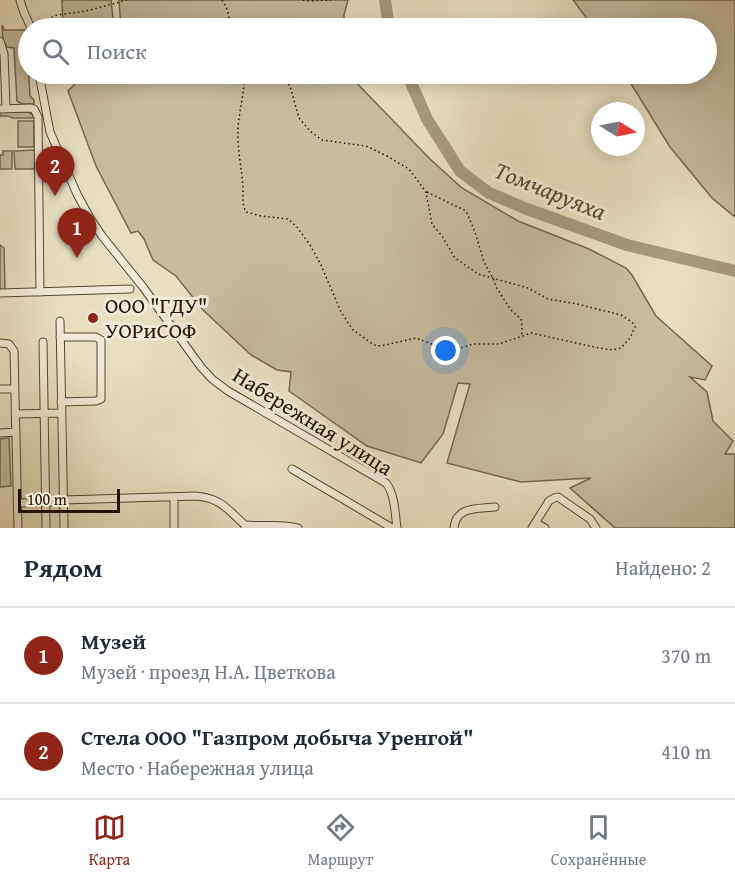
<!DOCTYPE html>
<html lang="ru">
<head>
<meta charset="utf-8">
<style>
	body { margin:0; font-family:"Gentium Book Plus",serif; background:#f2f2f3; color:#1f2937 }
	.compass { position:absolute; left:591px; top:102px; width:54px; height:54px; border-radius:50%; background:#fff; box-shadow:0 3px 15px #0003; rotate:100deg }
	.scale { position:absolute; left:18px; bottom:15px; width:102px; box-sizing:border-box; padding-left:6px; border:3px solid #271301; border-top:0; font-size:16px; line-height:21px; white-space:nowrap; color:#271301; -webkit-text-stroke:4px #f0ead6; paint-order:stroke }
	.you { position:absolute; left:446px; top:351px; width:21px; height:21px; margin:-15px; border:4px solid #fff; border-radius:50%; background:#1a73e8; box-shadow:0 0 0 9px #1a73e833 }
	.badge { display:grid; place-items:center; width:39px; height:39px; border-radius:50%; background:#8f2418; color:#fff; font-size:20px; font-weight:700 }
	.pin { position:absolute; translate:-50% -50px; filter:drop-shadow(0 2px 3px #0008) }
	.pin::after { content:''; position:absolute; top:32px; width:21px; height:18px; background:inherit; clip-path:polygon(0 0,100% 0,50% 100%) }
	.list { margin:0; padding:0; list-style:none }
	h2 { display:flex; justify-content:space-between; align-items:center; height:78px; margin:0; padding:0 24px; font-size:26px }
	h2 small { font-size:20px; font-weight:400; color:#747a83 }
	.list li { display:grid; grid-template-columns:39px 1fr auto; gap:18px; align-items:center; box-sizing:border-box; height:96px; padding:0 24px; border-top:2px solid #e0e1e3 }
	.list b { display:block; font-size:22px; white-space:nowrap }
	.list p { margin:0; font-size:20px; white-space:nowrap; color:#747a83 }
	.list em { font-size:20px; font-style:normal; color:#747a83 }
	.icon { flex:none; width:33px; height:33px; fill:none; stroke:currentColor; stroke-width:2; stroke-linecap:round; stroke-linejoin:round }
	.map { position:relative; flex:none; width:735px; height:528px; overflow:hidden }
	.search { position:absolute; background:#fff; box-shadow:0 3px 15px #0003; left:18px; right:18px; top:18px; height:66px; display:flex; align-items:center; gap:15px; box-sizing:border-box; padding:0 21px; border-radius:33px; color:#747a83; font-size:22px }
	.sheet { height:270px; background:#fff }
	nav { display:flex; justify-content:space-around; align-items:center; box-sizing:border-box; height:84px; border-top:2px solid #e0e1e3; background:#fff; font-size:16px; color:#747a83 }
	nav a { display:grid; justify-items:center; gap:3px }
	nav .on { color:#8f2418 }
	.map>svg:first-child { display:block }
	.green { fill:#c7bca0; stroke:#776850; stroke-width:1.5 }
	.lines { fill:none; stroke-linecap:round; stroke-linejoin:round }
	.river { stroke:#a69a7f; stroke-width:12 }
	.minor-casing { stroke:#574631; stroke-width:9 }
	.path { stroke:#271301; stroke-width:1.5; stroke-dasharray:1.5 3; stroke-linecap:butt }
	.minor { stroke:#f0ead6; stroke-width:7 }
	.poi-dot { fill:#8f2418; stroke:#f0ead6; stroke-width:2 }
	.labels { text-anchor:middle; stroke-width:6; stroke-linejoin:round; paint-order:stroke }
	.poi-label { font-size:22px; fill:#271301; stroke:#f0ead6; text-anchor:start }
	.street-label { font-size:22px; fill:#271301; stroke:#f0ead6 }
	.water-label { font-size:24px; font-style:italic; fill:#5a4933; stroke:#f0ead6 }
</style>
</head>
<body>
<div class="map">
<svg width="735" height="528" viewBox="0 0 735 528">
	<rect width="100%" height="100%" fill="#e8dfc0"/>
	<filter id="stains"><feTurbulence type="fractalNoise" baseFrequency=".00333" numOctaves="4"/><feColorMatrix values="0 0 0 0 .2 0 0 0 0 .09 0 0 0 0 .02 0 0 0 .5 -.17"/></filter>
	<radialGradient id="worn" r=".72"><stop offset=".6" stop-color="#630" stop-opacity="0"/><stop offset="1" stop-color="#630" stop-opacity=".3"/></radialGradient>
	<path class="green" d="M62,0H111L114,28H63Z
		M119,0H348L344,15V28H121Z
		M573,0H735V217L712,198L670,147L625,74H706V28H594Z
		M2,26H3L4,30H26L30,96L34,100V104H22L17,101L14,48L7,47L3,42Z
		M75,74H348L430,159L462,188L518,221L589,249L626,268L632,275L656,316L712,366L705,380L690,377L707,392L713,421L733,441L725,454H735V528H615L570,488L591,478L521,482L447,463L470,384L458,383L443,434L421,463L367,446L289,391L291,372L277,370L251,355L203,310L176,276L153,260L144,239L138,231L131,233L96,166L68,91L78,81Z
		M0,112H28L32,114L34,118H13L8,116H0Z
		M18,121H34V147H18Z
		M35,150V167L33,169H15L14,151Z
		M3,151H12V169H0V155H3Z
		M0,245L4,248L5,290H0Z
		M9,438L11,486L0,487V439Z"/>
	<g class="lines">
		<path class="river" d="M385,0L389,28
			M407,74L427,119L460,171L489,193L527,209L627,245L735,271"/>
		<g class="minor-casing">
			<path id="minor" d="M20,0L23,10L31,28
				M0,41L4,54L6,108
				M39,74L50,132L77,194L90,218L102,236L143,287L201,367L212,379L228,391L386,483C395,494 395,514 397,528
				M0,109L30,108L34,109L38,117L40,292
				M0,293L130,289
				M60,321L64,528
				M60,337H96L101,340V399L96,401L61,402
				M43,342L46,528
				M0,343L9,344L14,351L18,528
				M0,389H14
				M15,414L62,413
				M0,433L16,432
				M292,469L392,528
				M174,497V528
				M63,500L196,496C221,498 228,510 245,525V528
				M17,503L63,502
				M536,523L545,528
				M245,525C263,527 280,523 298,528
				M454,528C456,506 477,509 495,507
				M532,528L549,501L554,498L558,497L590,519L596,528"/>
		</g>
		<path class="path" d="M222,0C228,9 230,17 229,28
			M303,0L307,1L331,0
			M37,28L48,19L57,15L86,11L127,0
			M244,74C245,92 239,110 238,129C237,149 242,169 243,189C243,198 242,204 246,212L261,216L288,219L297,227L310,245L321,265L341,312L353,330L374,345L381,346L416,338L432,344L458,349L473,344H499L531,333L599,348L613,350L621,348L630,338L635,327L632,322L621,315L577,304L548,299L528,288L478,274L455,258L442,236L432,224L426,192L409,169L387,156L366,146L322,140L310,131L299,118L290,86L280,74
			M427,192L466,211L475,232L484,262L494,280L496,287L511,310L521,319L522,327V333L520,336"/>
		<use href="#minor" class="minor"/>
	</g>
	<circle class="poi-dot" cx="93" cy="318" r="6"/>
	<g class="labels">
		<g class="poi-label">
			<text x="105" y="313">ООО "ГДУ"<tspan x="105" dy="25">УОРиСОФ</tspan></text>
		</g>
		<g class="street-label">
			<text transform="translate(313 421) rotate(32)" y="8">Набережная улица</text>
		</g>
		<g class="water-label">
			<text transform="translate(550 191) rotate(22)" y="8">Томчаруяха</text>
		</g>
	</g>
	<rect width="100%" height="100%" filter="url(#stains)"/>
	<rect width="100%" height="100%" fill="url(#worn)"/>
</svg>
<svg class="compass" viewBox="-18 -18 36 36"><path d="M0-13l5 13h-10z" fill="#e53935"/><path d="M0 13l5-13h-10z" fill="#747a83"/></svg>
<div class="scale">100 m</div>
<div class="you"></div>
<div class="pin badge" style="left:77px;top:258px">1</div>
<div class="pin badge" style="left:55px;top:196px">2</div>
<div class="search"><svg class="icon" aria-label="search" viewBox="0 0 24 24"><circle cx="10" cy="10" r="6"/><path d="M15 15l6 6"/></svg>Поиск</div>
</div>
<section class="sheet">
<h2>Рядом<small>Найдено: 2</small></h2>
<ul class="list">
<li><span class="badge">1</span><div><b>Музей</b><p>Музей · проезд Н.А. Цветкова</p></div><em>370 m</em></li>
<li><span class="badge">2</span><div><b>Стела ООО &quot;Газпром добыча Уренгой&quot;</b><p>Место · Набережная улица</p></div><em>410 m</em></li>
</ul>
</section>
<nav>
<a class="on"><svg class="icon" aria-label="map" viewBox="0 0 24 24"><path d="M3 6l6-2 6 2 6-2v14l-6 2-6-2-6 2zM9 4v14M15 6v14"/></svg>Карта</a>
<a><svg class="icon" aria-label="directions" viewBox="0 0 24 24"><path d="M12 3l9 9-9 9-9-9zM9 14v-3h6M13 9l2 2-2 2"/></svg>Маршрут</a>
<a><svg class="icon" aria-label="saved" viewBox="0 0 24 24"><path d="M7 4h10v16l-5-4-5 4z"/></svg>Сохранённые</a>
</nav>
</body>
</html>
